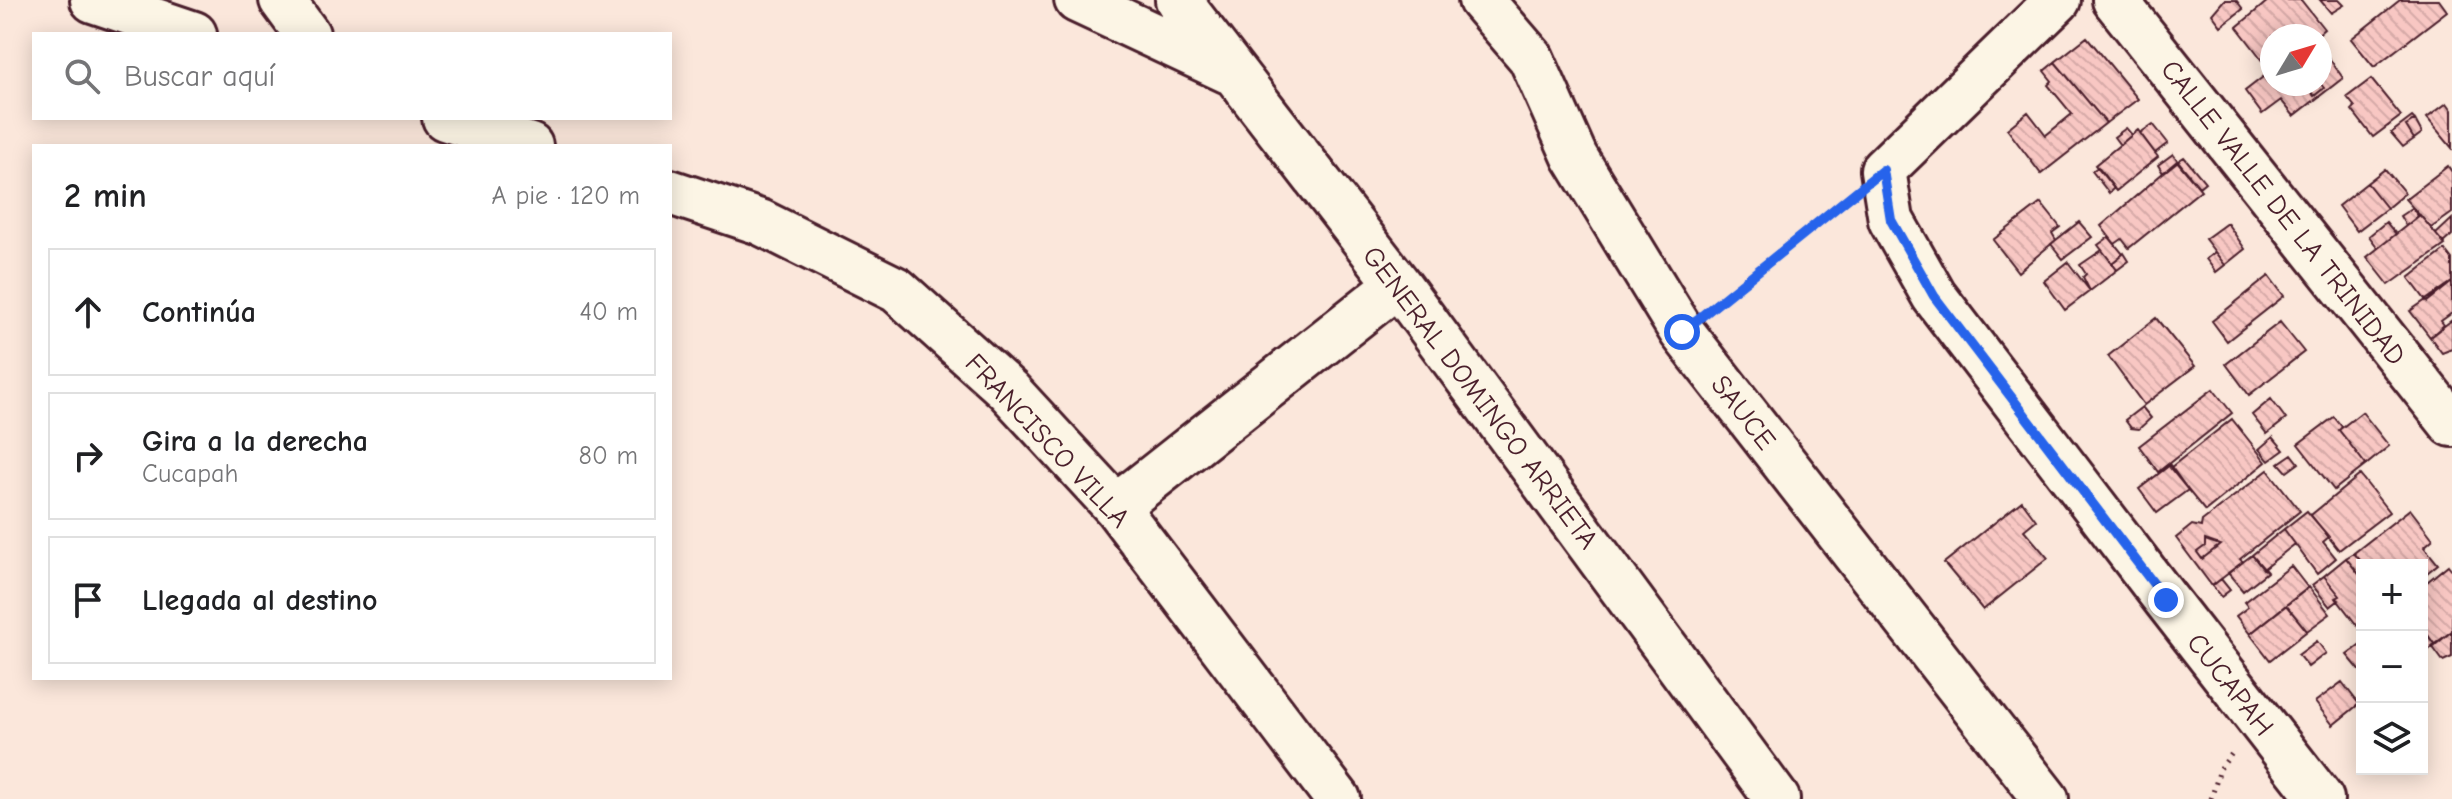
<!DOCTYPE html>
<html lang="es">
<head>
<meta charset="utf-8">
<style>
	body { margin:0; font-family:"Comic Neue",sans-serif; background:#f6f6f6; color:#202124 }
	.controls { position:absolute; right:24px; bottom:24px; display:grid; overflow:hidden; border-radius:0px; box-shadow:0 4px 20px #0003 }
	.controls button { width:72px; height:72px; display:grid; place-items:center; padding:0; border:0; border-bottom:2px solid #e0e0e0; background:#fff; color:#202124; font:40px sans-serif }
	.compass { position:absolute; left:2260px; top:24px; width:72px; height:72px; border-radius:50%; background:#fff; box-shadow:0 4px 20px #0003; rotate:52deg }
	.stop { position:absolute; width:24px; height:24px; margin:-18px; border:6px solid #2563eb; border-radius:50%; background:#fff }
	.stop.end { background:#2563eb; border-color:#fff; box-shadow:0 2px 8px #0008 }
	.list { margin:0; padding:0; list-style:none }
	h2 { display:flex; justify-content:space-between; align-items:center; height:104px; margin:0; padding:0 32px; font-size:34px }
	h2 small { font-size:26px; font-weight:400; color:#757577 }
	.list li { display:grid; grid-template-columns:52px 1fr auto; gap:24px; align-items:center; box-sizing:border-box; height:128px; margin:0 16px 16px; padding:0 16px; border:2px solid #e0e0e0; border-radius:0px }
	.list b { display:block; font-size:30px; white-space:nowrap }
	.list p { margin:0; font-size:26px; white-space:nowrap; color:#757577 }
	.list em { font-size:26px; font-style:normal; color:#757577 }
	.icon { flex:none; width:44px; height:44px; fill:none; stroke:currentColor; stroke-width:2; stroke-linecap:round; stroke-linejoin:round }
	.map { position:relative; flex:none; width:2452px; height:799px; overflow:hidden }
	.search { position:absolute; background:#fff; box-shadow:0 4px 20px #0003; left:32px; top:32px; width:640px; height:88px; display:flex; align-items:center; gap:20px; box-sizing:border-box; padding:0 28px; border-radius:0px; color:#757577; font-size:30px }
	.panel { position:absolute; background:#fff; box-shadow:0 4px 20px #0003; left:32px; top:144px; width:640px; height:536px; border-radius:0px }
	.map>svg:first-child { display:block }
	.building { fill:url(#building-back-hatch); stroke:#4a1f2b; stroke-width:2; fill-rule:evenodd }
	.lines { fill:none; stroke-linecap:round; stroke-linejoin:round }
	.minor-casing { stroke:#4a1f2b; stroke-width:50 }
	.path { stroke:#4a1f2b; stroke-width:5; stroke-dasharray:2 6; stroke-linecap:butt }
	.minor { stroke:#fcf5e5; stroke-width:44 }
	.route { stroke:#2563eb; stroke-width:10 }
	.labels { text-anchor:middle; stroke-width:7; stroke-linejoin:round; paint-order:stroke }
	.street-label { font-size:28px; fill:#4a1f2b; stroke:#fcf5e5 }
</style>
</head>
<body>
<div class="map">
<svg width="2452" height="799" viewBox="0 0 2452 799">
	<defs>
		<pattern id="building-back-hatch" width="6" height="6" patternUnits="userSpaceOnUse" patternTransform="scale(2)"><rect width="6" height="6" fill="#f8c7c3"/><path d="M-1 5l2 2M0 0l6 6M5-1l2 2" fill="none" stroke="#d6aaa8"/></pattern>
	</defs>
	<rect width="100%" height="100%" fill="#fbe7db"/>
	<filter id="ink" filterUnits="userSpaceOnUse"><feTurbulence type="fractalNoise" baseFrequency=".0125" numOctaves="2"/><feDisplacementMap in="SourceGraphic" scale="16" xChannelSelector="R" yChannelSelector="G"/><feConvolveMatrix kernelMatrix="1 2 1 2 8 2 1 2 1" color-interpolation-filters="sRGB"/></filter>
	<g filter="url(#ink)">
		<path class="building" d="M2224,0H2236L2243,9L2221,26L2212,14Z
			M2269,0H2301L2324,29L2316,36H2272L2271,71L2237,27Z
			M2320,0H2339L2344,5L2331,13Z
			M2400,0H2439L2447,11L2374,67L2351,39Z
			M2087,37L2138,99L2106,123L2055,62Z
			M2320,45L2343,78L2294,116L2281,100L2262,114L2245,91L2272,70V84H2310L2308,88L2314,96L2324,88L2320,83Z
			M2055,62L2106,123L2041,174L2007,129L2028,112L2046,135L2072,114L2048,85L2052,81L2044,71Z
			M2371,79L2401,116L2373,137L2352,110L2355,107L2347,97Z
			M2320,83L2324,88L2314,96L2308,88L2310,84Z
			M2447,103L2452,110V148L2427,118Z
			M2412,117L2415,120L2406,126L2414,139L2403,147L2391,133Z
			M2415,120L2422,133L2414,139L2406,126Z
			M2153,124L2168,143L2155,153L2140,133Z
			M2126,128L2132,135L2120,145L2114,137Z
			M2138,130L2158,157L2116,191L2095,165Z
			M2173,154L2178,161L2163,173L2158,165Z
			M2184,157L2205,182L2199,187L2178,161Z
			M2177,161L2201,190L2129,248L2122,239L2115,244L2101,226Z
			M2448,166L2452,172V213L2431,228L2405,199Z
			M2098,167L2114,188L2109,193L2092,171Z
			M2385,169L2405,193L2387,208L2367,183Z
			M2367,183L2387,208L2357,231L2338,206Z
			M2041,203L2060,227L2052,233L2056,240L2018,272L1993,240Z
			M2412,208L2418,216L2406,226L2400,216Z
			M2420,215L2445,245L2389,285L2367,257Z
			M2452,219V235L2443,243L2436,234Z
			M2079,222L2092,237L2063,259L2051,244Z
			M2386,222L2396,234L2378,248L2369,236Z
			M2227,223L2245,249L2225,265L2205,239Z
			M2109,237L2123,254L2112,263L2098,245Z
			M2102,250L2117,270L2090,291L2083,277L2086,274L2080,265Z
			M2445,250L2452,259V282L2427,302L2409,278Z
			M2215,252L2225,265L2216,272L2206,259Z
			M2124,253L2129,261L2117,270L2112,263Z
			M2068,262L2090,291L2065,310L2044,281Z
			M2269,276L2284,296L2227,341L2212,321Z
			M2452,282V313L2441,321L2444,325L2430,337L2410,311Z
			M2156,318L2195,366L2144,405L2108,356Z
			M2452,320V349L2442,353L2430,337Z
			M2280,322L2304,352L2249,395L2226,364Z
			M2213,389L2232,413L2158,472L2139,446Z
			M2271,399L2286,419L2267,434L2252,415Z
			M2142,407L2151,418L2139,429L2131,428L2125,420Z
			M2362,412L2389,446L2366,465L2339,430Z
			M2334,417L2342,427L2339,430L2366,465L2334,490L2298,444Z
			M2232,419L2266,462L2205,511L2170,468Z
			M2273,437L2284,450L2269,461L2259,449Z
			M2292,454L2299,463L2287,472L2279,463Z
			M2170,465L2188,490L2157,513L2139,489Z
			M2268,470L2300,511L2240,559L2243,562L2212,586L2176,538L2192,525L2201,527L2202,521ZM2205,540L2220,545L2202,559L2197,552L2205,546Z
			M2360,475L2389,512L2339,550L2311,515Z
			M2022,501L2036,520L2024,530L2048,558L1983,610L1944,563Z
			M2410,509L2433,539L2424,547L2438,564L2422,577V565H2364L2354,553Z
			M2307,511L2329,537L2323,542L2336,558L2317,574L2284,529Z
			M2284,529L2295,544L2263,569L2252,555Z
			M2205,540L2220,545L2202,559L2197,552L2205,546Z
			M2354,553L2364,565L2362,578L2346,558Z
			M2252,555L2267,572L2243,591L2228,573Z
			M2346,558L2362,578V625L2359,628L2336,598L2340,596L2324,576Z
			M2448,565L2452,570V631L2435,645L2422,628V586Z
			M2291,566L2308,588L2250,634L2236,616L2248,607L2244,602Z
			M2324,576L2340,596L2336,598L2339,600L2330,607L2312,585Z
			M2221,579L2230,590L2221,597L2212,586Z
			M2309,587L2330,614L2307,631L2286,605Z
			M2286,605L2307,631L2270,660L2250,634Z
			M2423,628L2435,645L2423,654L2422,653Z
			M2452,631V657L2443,661L2432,646Z
			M2317,641L2326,653L2308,667L2298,655Z
			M2362,644V673L2347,655Z
			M2342,682L2359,704L2333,725L2315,702Z"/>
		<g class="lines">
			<g class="minor-casing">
				<path id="minor" d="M93,0L194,34
					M282,0L307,34
					M1077,0L1229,71
					M1178,0L1398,284L1777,799
					M1481,0L1531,58L1575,157L1682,332L2046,799
					M2058,0L1883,170L1891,220L1934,296L2166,600L2321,799
					M2115,0L2452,424
					M445,118L530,146
					M670,192L760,222L897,290L1008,390L1116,507L1338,799
					M1116,507L1398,284"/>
			</g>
			<path class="path" d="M1715,304L1845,201
				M2211,799L2220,769L2233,752"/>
			<use href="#minor" class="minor"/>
		</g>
	</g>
	<g class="lines" filter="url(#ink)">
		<path class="route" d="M1682,332L1883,170L1891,220L1934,296L2166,600"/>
	</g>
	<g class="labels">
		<g class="street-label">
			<text transform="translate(2284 212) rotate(52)" y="10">CALLE VALLE DE LA TRINIDAD</text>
			<text transform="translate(1481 397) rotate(53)" y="10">GENERAL DOMINGO ARRIETA</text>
			<text transform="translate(1744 412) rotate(52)" y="10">SAUCE</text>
			<text transform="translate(1048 440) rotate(47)" y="10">FRANCISCO VILLA</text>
			<text transform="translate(2231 684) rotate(52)" y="10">CUCAPAH</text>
		</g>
	</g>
</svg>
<div class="controls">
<button>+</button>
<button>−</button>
<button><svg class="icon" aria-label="layers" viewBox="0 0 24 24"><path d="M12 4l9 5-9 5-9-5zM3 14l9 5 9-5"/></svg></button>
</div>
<svg class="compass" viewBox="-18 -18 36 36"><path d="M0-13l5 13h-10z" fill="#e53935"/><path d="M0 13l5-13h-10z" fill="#757577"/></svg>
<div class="stop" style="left:1682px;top:332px"></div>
<div class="stop end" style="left:2166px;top:600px"></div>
<div class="search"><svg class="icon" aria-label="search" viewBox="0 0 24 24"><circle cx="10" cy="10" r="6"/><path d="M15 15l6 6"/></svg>Buscar aquí</div>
<section class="panel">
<h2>2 min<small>A pie · 120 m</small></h2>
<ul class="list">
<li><svg class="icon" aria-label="ahead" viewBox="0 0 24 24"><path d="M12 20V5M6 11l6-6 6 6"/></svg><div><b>Continúa</b></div><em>40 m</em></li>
<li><svg class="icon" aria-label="right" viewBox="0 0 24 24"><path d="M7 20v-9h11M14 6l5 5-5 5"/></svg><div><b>Gira a la derecha</b><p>Cucapah</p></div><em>80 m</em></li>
<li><svg class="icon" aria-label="arrive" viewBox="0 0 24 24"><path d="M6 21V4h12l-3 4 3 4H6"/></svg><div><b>Llegada al destino</b></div></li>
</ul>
</section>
</div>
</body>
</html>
